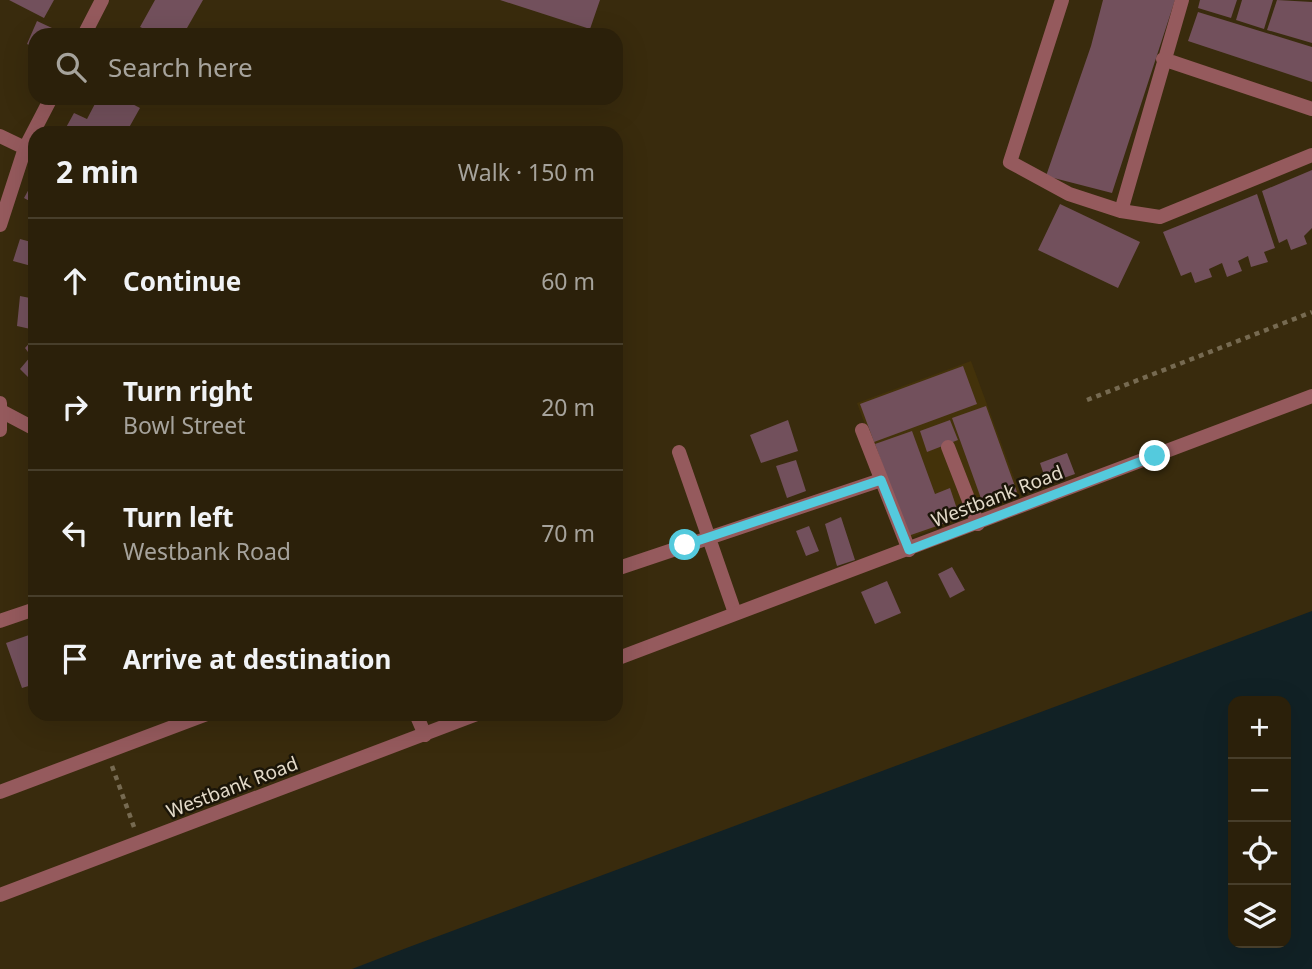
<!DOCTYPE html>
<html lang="en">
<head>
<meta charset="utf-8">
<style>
	body { margin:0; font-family:"Noto Sans",sans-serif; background:#332813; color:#f1f3f6 }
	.controls { position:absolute; right:21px; bottom:21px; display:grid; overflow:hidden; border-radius:14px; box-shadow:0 7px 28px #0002 }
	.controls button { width:63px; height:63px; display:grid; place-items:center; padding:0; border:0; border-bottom:2px solid #473e2b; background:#2b200a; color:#f1f3f6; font:35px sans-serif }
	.stop { position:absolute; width:21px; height:21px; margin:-16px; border:5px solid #54cadd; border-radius:50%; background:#fff }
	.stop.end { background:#54cadd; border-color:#fff; box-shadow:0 2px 7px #0008 }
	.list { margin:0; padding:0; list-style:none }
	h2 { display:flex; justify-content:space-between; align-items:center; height:91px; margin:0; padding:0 28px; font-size:30px }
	h2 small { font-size:23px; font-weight:400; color:#a6a39c }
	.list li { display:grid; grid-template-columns:46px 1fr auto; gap:21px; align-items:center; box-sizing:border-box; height:126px; padding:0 28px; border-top:2px solid #473e2b }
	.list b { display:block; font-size:26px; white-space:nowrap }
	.list p { margin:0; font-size:23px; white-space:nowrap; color:#a6a39c }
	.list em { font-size:23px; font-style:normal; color:#a6a39c }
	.icon { flex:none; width:38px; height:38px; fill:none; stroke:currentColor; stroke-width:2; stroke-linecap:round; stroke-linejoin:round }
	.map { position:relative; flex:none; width:1312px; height:969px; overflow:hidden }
	.search { position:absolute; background:#2b200a; box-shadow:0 7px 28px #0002; left:28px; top:28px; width:595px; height:77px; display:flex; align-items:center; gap:18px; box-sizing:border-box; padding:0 24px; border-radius:21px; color:#a6a39c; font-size:26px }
	.panel { position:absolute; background:#2b200a; box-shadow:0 7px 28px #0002; left:28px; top:126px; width:595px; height:595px; border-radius:21px }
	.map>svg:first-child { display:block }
	.built { fill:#43320a }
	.water { fill:#112125; fill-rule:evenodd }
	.building { fill:#72505c }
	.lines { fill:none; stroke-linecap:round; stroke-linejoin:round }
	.path { stroke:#766a51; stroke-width:4.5; stroke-dasharray:5 5; stroke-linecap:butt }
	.service { stroke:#955a5d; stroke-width:14 }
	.minor { stroke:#955a5d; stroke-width:14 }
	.tertiary { stroke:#955a5d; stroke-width:14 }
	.route { stroke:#54cadd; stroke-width:9 }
	.labels { text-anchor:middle; stroke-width:5; stroke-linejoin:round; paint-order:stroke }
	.street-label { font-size:19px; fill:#e3dac9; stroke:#1b1508 }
</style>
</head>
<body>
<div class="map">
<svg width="1312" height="969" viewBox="0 0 1312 969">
	<rect width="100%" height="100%" fill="#392b0d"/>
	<path class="built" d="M971,361L1021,497L907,539L857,403Z"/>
	<path class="water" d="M1312,611V969H352L409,947ZM1233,701H1286V943H1233Z"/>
	<path class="building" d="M9,0H54L44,18Z
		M155,0H203L183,35H157L140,27Z
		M500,0H600L590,29Z
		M1103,0H1175L1112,193L1046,176L1091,46Z
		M1200,0H1237L1231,18L1198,8Z
		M1242,0H1273L1264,29L1236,20Z
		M1277,0L1312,2V43L1267,30Z
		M1198,12L1312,47V82L1188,41Z
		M37,21L67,35H35V48L27,44Z
		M98,98H121L140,108L126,133H63L74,113L87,119Z
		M1312,170V228L1304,236L1307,244L1291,250L1287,239L1279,243L1262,191Z
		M35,178V204L24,198Z
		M1257,194L1275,248L1264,252L1268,262L1251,267L1248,256L1238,261L1242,271L1227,277L1222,263L1209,269L1212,277L1195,283L1191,272L1181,276L1163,232Z
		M1060,204L1140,242L1118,288L1038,250Z
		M20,239L35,243V267L13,261Z
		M20,296L35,299V330L17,326Z
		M35,337V372L29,378L20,369L31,356L25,348Z
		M963,366L977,404L874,442L860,404Z
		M986,406L1017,492L983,504L952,418Z
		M788,420L798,451L761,463L750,435Z
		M950,420L958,440L927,452L920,431Z
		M912,431L935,494L950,488L960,518L908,536L875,444Z
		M1067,453L1075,474L1047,484L1040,463Z
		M796,460L806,491L787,498L776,466Z
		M841,517L855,560L837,566L825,524Z
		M809,526L819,551L806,556L796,531Z
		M952,567L965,590L950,598L938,574Z
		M887,581L901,613L875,624L861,592Z
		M29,635L35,653V684L22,688L6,643Z"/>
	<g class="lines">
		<path class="path" d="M1087,400L1312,312
			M112,766L134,827"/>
		<path class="service" d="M948,447L978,524"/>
		<path class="minor" d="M1062,0L1010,162L1069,194L1121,211L1160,217L1312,155
			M84,35L102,0
			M1163,59L1312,109
			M0,136L25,148
			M1121,211L1182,0
			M0,225L25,148L51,98
			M1,411L35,429
			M0,430V403
			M862,430L909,550
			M679,452L735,613
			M616,569L881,480
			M0,621L35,609
			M416,714L425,735
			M0,792L207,714"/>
		<path class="tertiary" d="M616,659L1312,396
			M0,895L477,714"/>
	</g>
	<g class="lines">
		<path class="route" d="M685,545L881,480L909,550L1155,456"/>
	</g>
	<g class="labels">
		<g class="street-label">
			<text transform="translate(997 496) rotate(-21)" y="7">Westbank Road</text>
			<text transform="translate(232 787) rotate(-21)" y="7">Westbank Road</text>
		</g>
	</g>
</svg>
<div class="controls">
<button>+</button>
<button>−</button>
<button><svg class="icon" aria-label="locate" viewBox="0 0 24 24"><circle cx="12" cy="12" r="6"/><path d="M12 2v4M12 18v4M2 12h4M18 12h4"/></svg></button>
<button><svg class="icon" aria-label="layers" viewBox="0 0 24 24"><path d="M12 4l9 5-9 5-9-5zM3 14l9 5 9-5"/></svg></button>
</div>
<div class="stop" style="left:685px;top:545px"></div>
<div class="stop end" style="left:1155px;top:456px"></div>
<div class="search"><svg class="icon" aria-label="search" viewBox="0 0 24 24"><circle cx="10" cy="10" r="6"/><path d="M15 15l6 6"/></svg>Search here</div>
<section class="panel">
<h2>2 min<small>Walk · 150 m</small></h2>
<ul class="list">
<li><svg class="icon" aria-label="ahead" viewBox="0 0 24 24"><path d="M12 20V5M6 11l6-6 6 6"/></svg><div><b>Continue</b></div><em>60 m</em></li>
<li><svg class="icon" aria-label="right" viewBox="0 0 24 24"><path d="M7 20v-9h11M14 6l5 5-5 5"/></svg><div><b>Turn right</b><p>Bowl Street</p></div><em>20 m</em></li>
<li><svg class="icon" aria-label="left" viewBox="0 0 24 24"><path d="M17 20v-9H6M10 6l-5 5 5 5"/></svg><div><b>Turn left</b><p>Westbank Road</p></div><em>70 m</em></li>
<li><svg class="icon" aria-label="arrive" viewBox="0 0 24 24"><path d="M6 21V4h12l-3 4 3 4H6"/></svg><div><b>Arrive at destination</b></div></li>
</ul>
</section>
</div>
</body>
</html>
